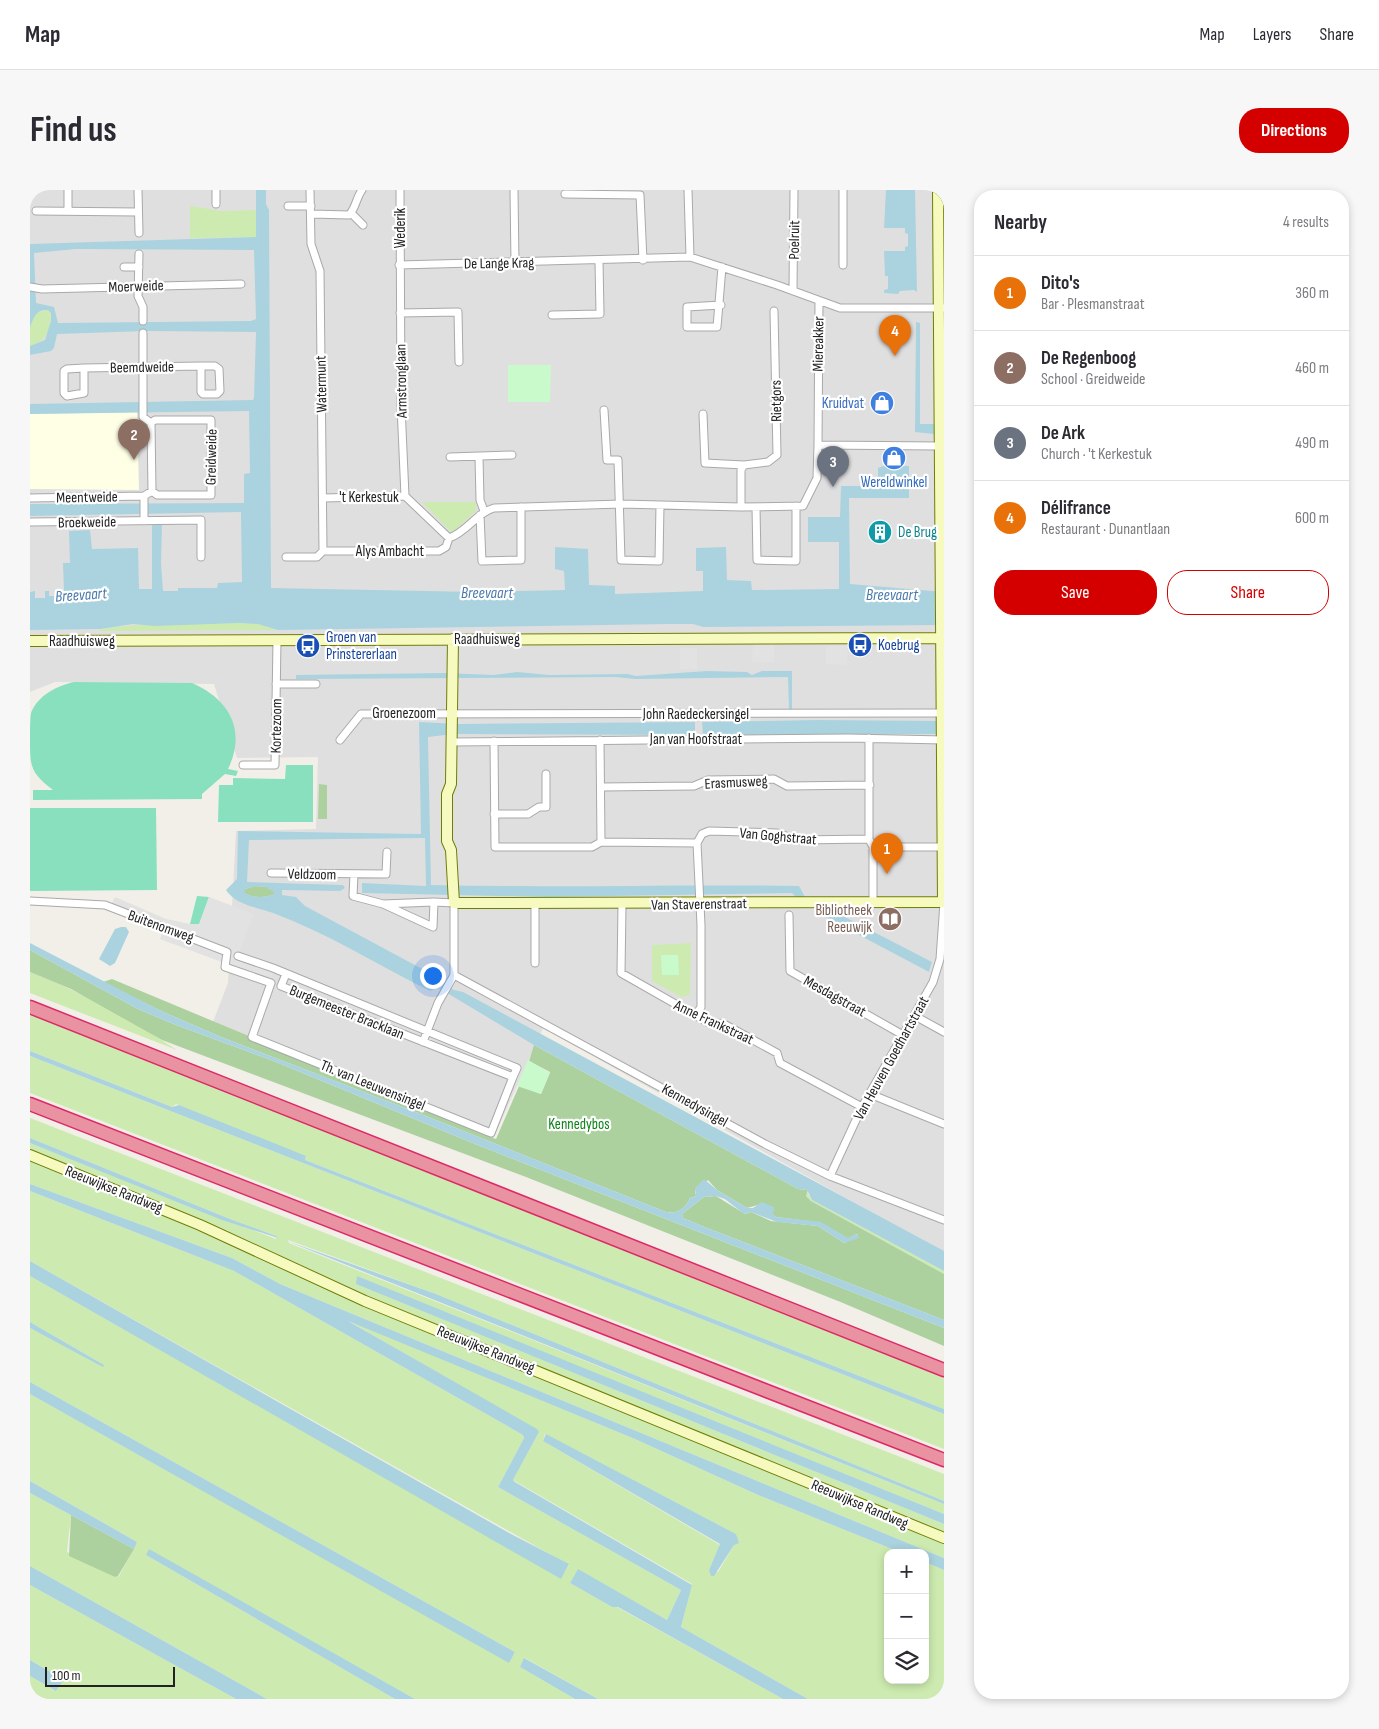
<!DOCTYPE html>
<html lang="en">
<head>
<meta charset="utf-8">
<style>
	body { margin:0; font-family:"Sofia Sans Condensed",sans-serif; background:#f7f7f7; color:#2b2b33 }
	.controls { position:absolute; right:15px; bottom:15px; display:grid; overflow:hidden; border-radius:10px; box-shadow:0 2px 8px #0003 }
	.controls button { width:45px; height:45px; display:grid; place-items:center; padding:0; border:0; border-bottom:1px solid #e1e1e2; background:#fff; color:#2b2b33; font:25px sans-serif }
	.scale { position:absolute; left:15px; bottom:12px; width:130px; box-sizing:border-box; padding-left:5px; border:2px solid #222; border-top:0; font-size:14px; line-height:18px; white-space:nowrap; color:#222; -webkit-text-stroke:4px #fff; paint-order:stroke }
	.you { position:absolute; left:402px; top:785px; width:18px; height:18px; margin:-12px; border:4px solid #fff; border-radius:50%; background:#1a73e8; box-shadow:0 0 0 8px #1a73e833 }
	.badge { display:grid; place-items:center; width:32px; height:32px; border-radius:50%; background:#d40000; color:#fff; font-size:16px; font-weight:700 }
	.pin { position:absolute; translate:-50% -41px; filter:drop-shadow(0 1px 2px #0008) }
	.pin::after { content:''; position:absolute; top:26px; width:18px; height:15px; background:inherit; clip-path:polygon(0 0,100% 0,50% 100%) }
	.list { margin:0; padding:0; list-style:none }
	h2 { display:flex; justify-content:space-between; align-items:center; height:65px; margin:0; padding:0 20px; font-size:21px }
	h2 small { font-size:16px; font-weight:400; color:#7c7c81 }
	.list li { display:grid; grid-template-columns:32px 1fr auto; gap:15px; align-items:center; box-sizing:border-box; height:75px; padding:0 20px; border-top:1px solid #e1e1e2 }
	.list b { display:block; font-size:19px; white-space:nowrap }
	.list p { margin:0; font-size:16px; white-space:nowrap; color:#7c7c81 }
	.list em { font-size:16px; font-style:normal; color:#7c7c81 }
	.actions { display:flex; gap:10px; padding:15px 20px }
	.actions a { flex:1; padding:11px 0; border:1px solid #d40000; border-radius:20px; text-align:center; font-size:18px; color:#d40000 }
	.actions .main { background:#d40000; color:#fff }
	.icon { flex:none; width:28px; height:28px; fill:none; stroke:currentColor; stroke-width:2; stroke-linecap:round; stroke-linejoin:round }
	.map { position:relative; flex:none; width:914px; height:1509px; overflow:hidden; border-radius:20px }
	header { display:flex; align-items:center; gap:30px; box-sizing:border-box; height:70px; padding:0 25px; background:#fff; border-bottom:1px solid #e1e1e2 }
	header strong { font-size:24px }
	nav { display:flex; gap:28px; margin-inline-start:auto; font-size:18px }
	.intro { display:flex; align-items:center; justify-content:space-between; box-sizing:border-box; height:120px; padding:0 30px }
	h1 { margin:0; font-size:35px }
	.button { padding:12px 22px; border-radius:20px; background:#d40000; color:#fff; font-size:18px; font-weight:700 }
	main { display:flex; gap:30px; padding:0 30px }
	aside { flex:1; background:#fff; border-radius:20px; box-shadow:0 2px 8px #0003 }
	.map>svg:first-child { display:block }
	.residential { fill:#e0dfdf }
	.education { fill:#ffffe5 }
	.grass { fill:#cdebb0; fill-rule:evenodd }
	.forest { fill:#add19e }
	.park { fill:#c8facc }
	.pitch { fill:#88e0be }
	.parking { fill:#e2e2e2 }
	.water { fill:#aad3df; fill-rule:evenodd }
	.lines { fill:none; stroke-linecap:round; stroke-linejoin:round }
	.street-casing { stroke:#a9a9a9; stroke-width:9 }
	.secondary-casing { stroke:#707d05; stroke-width:12 }
	.highway-casing { stroke:#dc2a67; stroke-width:15 }
	.street { stroke:#fff; stroke-width:7 }
	.secondary { stroke:#f7fabf; stroke-width:10 }
	.highway { stroke:#e892a2; stroke-width:12 }
	.labels { text-anchor:middle; stroke-width:4.5; stroke-linejoin:round; paint-order:stroke }
	.street-label { font-size:15px; fill:#222; stroke:#fff }
	.shop-label { font-size:15px; fill:#366cbe; stroke:#fff; text-anchor:end }
	.culture-label { font-size:15px; fill:#0d838f; stroke:#fff; text-anchor:start }
	.transit-label { font-size:15px; fill:#164399; stroke:#fff; text-anchor:start }
	.education-label { font-size:15px; fill:#785e54; stroke:#fff; text-anchor:end }
	.park-label { font-size:15px; fill:#0c8416; stroke:#fff }
	.water-label { font-size:16px; font-style:italic; fill:#4a7aab; stroke:#fff }
</style>
</head>
<body>
<header>
<strong>Map</strong>
<nav><a>Map</a><a>Layers</a><a>Share</a></nav>
</header>
<div class="intro"><h1>Find us</h1><a class="button">Directions</a></div>
<main>
<div class="map">
<svg width="914" height="1509" viewBox="0 0 914 1509">
	<rect width="100%" height="100%" fill="#f2efe9"/>
	<path class="residential" d="M0,0H914V1063L513,838L463,949L181,837L198,793L206,641L286,639L288,567L207,568L184,494L25,492L0,502Z"/>
	<path class="education" d="M107,222L109,300L0,299V224Z"/>
	<path class="grass" d="M160,16L192,21L226,20V47L160,48Z
		M18,120L21,123C21,140 17,151 0,156V137L5,123Z
		M392,312H446V321L422,343Z
		M209,433L228,434L248,440L70,441V439C116,432 163,434 209,433Z
		M661,753L660,805L651,807L622,791V755Z
		M0,782C52,802 101,830 147,860L0,803Z
		M0,824L914,1188V1219L275,970L276,967L146,914L142,917L0,861Z
		M0,866L914,1224V1259L0,903Z
		M0,928L914,1284V1311L406,1104L258,1050L259,1053L914,1314V1324L328,1087L327,1094L914,1334V1343L345,1109L160,1025L0,961V953L246,1049V1046L200,1029L0,948Z
		M0,971L109,1014L308,1104L914,1354V1368L313,1120L250,1094L202,1068L0,994Z
		M0,1001L204,1081L493,1245L494,1248L468,1297L651,1400L637,1430L548,1380L540,1393L582,1417H587L753,1509H568L495,1468L490,1477L545,1509H385L211,1412L116,1365L365,1509H237L0,1376V1303L41,1325L37,1362L85,1387L89,1386L107,1352L0,1291V1204L479,1472L485,1462L0,1192V1138L74,1175L0,1132V1086L531,1388L539,1375L0,1071Z
		M777,1002L782,1010L914,1081V1084L781,1011L776,1006Z
		M317,1130L605,1249L728,1305L872,1363H858V1490H895V1372L914,1380V1509H778L651,1437L662,1394L483,1290L509,1242ZM515,1244L706,1344L704,1355L688,1382L679,1380L690,1355L513,1251Z
		M0,1395L206,1509H0V1486L26,1501L34,1490L0,1470Z"/>
	<path class="forest" d="M289,594L297,595V629H288Z
		M225,696L237,697L246,703C236,708 223,709 213,702L215,699Z
		M0,760L108,819L146,835L246,872L445,954L914,1138V1156L813,1113L496,987L132,850L41,799L0,782Z
		M82,789L466,949L489,896L511,904L520,882L499,871L504,855L768,999L778,1000L776,1006L781,1011L914,1084V1130L672,1036L653,1028L652,1024L674,1007L686,1006L715,1024L721,1022L741,1031L788,1036L814,1053L828,1045L826,1044L819,1049L786,1032L746,1027L728,1015L717,1018L687,1000L678,990L665,1001L666,1006L660,1008C655,1019 648,1024 636,1022L391,924L191,847L131,821L73,792Z
		M41,1325L104,1359L88,1386L85,1387L39,1366Z"/>
	<path class="park" d="M478,175H521L520,212H478Z
		M631,765H648L649,785H632Z
		M498,870L520,883L511,904L487,896Z"/>
	<path class="pitch" d="M44,492L162,493C199,509 217,540 198,579L208,581L206,586L195,584L172,604V609L3,610V600H23C1,583 0,578 0,550C0,542 0,530 1,523C8,505 27,496 44,492Z
		M256,575H283V632H188L189,595H203V588L255,589Z
		M0,618H126L127,700L0,701Z
		M167,706L179,707L169,735L160,734Z"/>
	<path class="parking" d="M723,454H744V472H722Z
		M796,456H818L817,475L796,474Z
		M650,458H667V479H650Z
		M85,707L136,729L160,734H169L179,707L224,724L209,762L246,778L240,790L130,749L133,741L82,713Z"/>
	<path class="water" d="M226,0H236V14L239,20L241,398L447,402L535,400L534,381L525,379V357L558,359L559,395L585,396V404L673,401V381H666V358L696,357L697,390L721,391L722,400L809,399V352H778V327H810L811,296H848V278L853,276H879V308H819L820,394L914,402V435L673,437L663,434H638L248,440L228,434L209,433L125,436L103,434L70,439L0,440V402L5,401V408H15V401H19V406H30V401H34L33,373H40L39,341L60,340L62,359L108,358L109,399H122V334H132L131,373L133,401H148V398H187L188,393L212,392L211,322L0,326V314L214,313V284L220,283L219,221L0,224V214L223,210L224,208L226,142L118,141L27,144L24,158L21,161L0,165V156L15,150L21,131V123L18,120C6,119 4,127 0,137V52V54L226,47ZM46,59L224,60L226,129L221,131L28,133L24,117L6,113L4,63Z
		M856,0H885L887,102L884,100L870,101L868,104L854,103V100L858,99V86H855L854,61H875V57L878,56V44L875,43V38H854Z
		M886,132L890,133V234H914V245L885,242Z
		M677,481L717,482L722,485L732,481H762V521H759L758,487L606,489L585,487L266,489V485L414,483L463,485L487,482L519,485L597,484L606,486Z
		M787,530L914,531V544L673,545L672,532Z
		M389,532L429,534L665,532V545L423,544L398,547L401,695C524,698 646,694 769,696L775,707H766L762,703L519,707L332,703V693L396,696L395,648L219,650L217,692L313,695L315,698L310,701L252,700V705L266,707L275,716L396,781L424,800L433,802L914,1061V1081L782,1010L777,1000L768,999L504,855L412,800L407,798L400,801C348,775 297,743 243,723C226,717 206,715 196,700L207,689L208,641L391,644ZM225,696L236,697L246,703C236,708 223,709 214,702L215,699Z
		M792,723H802L815,727L902,772L899,782L797,728Z
		M91,737H96L99,742L85,773L80,776L69,769L85,739Z
		M0,753L131,821L191,847L391,924L636,1022C648,1024 655,1019 660,1008L666,1006L665,998L674,989L687,1000L717,1018H723L732,1012L744,1017L743,1025L746,1027L791,1032L818,1048L825,1044L828,1045L829,1048L814,1053L788,1036L747,1032L721,1022L714,1024L695,1009L686,1006L674,1007L652,1024L653,1028L672,1036L914,1130V1138L445,954L246,872L146,835L108,819L0,760Z
		M0,861L142,917L149,915L276,966L275,970L914,1219V1224L0,866Z
		M0,948L200,1029L246,1046L248,1048L192,1030L0,953Z
		M0,994L202,1068L250,1094L313,1120L914,1368V1380L895,1372V1363H872L728,1305L605,1249L318,1131L507,1239L509,1242L483,1290L485,1292L662,1395L651,1437L778,1509H753L588,1417H582L540,1393L548,1379L637,1430L651,1400L468,1297L494,1248L493,1245L204,1081L0,1001Z
		M257,1051L406,1104L914,1311V1314Z
		M0,1071L481,1344L539,1374L531,1389L0,1086Z
		M327,1086L914,1324V1334L326,1094Z
		M0,1132L74,1175L73,1177L0,1138Z
		M0,1192L485,1462L479,1473L0,1204Z
		M516,1244L706,1344L709,1353L704,1355L684,1386H681L679,1380L690,1354L513,1251Z
		M0,1291L107,1352L104,1359L0,1303Z
		M119,1359L385,1509H365L116,1365Z
		M0,1376L237,1509H206L0,1395Z
		M494,1468L568,1509H545L490,1477Z
		M0,1470L34,1490L26,1501L0,1486Z"/>
	<g class="lines">
		<g class="street-casing">
			<path id="street" d="M38,0V21
				M108,0L109,43
				M186,0V14
				M280,0L281,54L290,81L293,361
				M370,0L371,216L375,306
				M484,0L485,73
				M658,0L660,67
				M813,0V75
				M535,4L610,5L613,70
				M258,16H281
				M6,21L108,22
				M321,23L333,35
				M281,24L319,25C326,18 326,8 332,0
				M109,64L108,106L113,117V131
				M369,75L660,67L747,95L810,118H914
				M94,77H109
				M0,97L12,99L211,94
				M763,101L764,0
				M789,111L788,255L909,256
				M691,115L657,117V137H687L692,77
				M370,123L428,122L429,172
				M522,125L570,124L569,71
				M113,143V227L121,233L122,301L114,306
				M54,178L37,179L34,181V203L37,206L54,203V178L171,176V202L173,204H187L190,201L189,179L185,176H171
				M574,220L577,270H588L591,370L629,371L630,315
				M673,224L675,273L714,275
				M121,233L125,230H181V305H127L122,301
				M420,267L482,265
				M449,267L450,310L454,321
				M114,306V331
				M0,308L114,306
				M293,308L375,306L419,348C437,342 446,323 464,318L591,314L711,317L773,316L787,288L788,255
				M711,317V280L714,275L738,272L747,265L744,121
				M726,317L727,370L766,371V316
				M450,325L452,371L491,370V317
				M0,332L171,330V367
				M256,367H287L293,361H409L416,357L419,348
				M246,494H286
				M839,548V649
				M310,550L331,524L914,523
				M570,550L571,652
				M464,551L465,657H562L571,652L667,653L672,644L679,641L747,643L768,650L839,649L843,657H912
				M421,552L818,548L914,550
				M213,575H245L247,451
				M571,597L664,596L678,590L744,589L757,596L840,595
				M464,624H498L509,617H516V584
				M241,683L356,684L357,662
				M324,684L323,706L353,714L404,712L424,713V785
				M0,711L75,715L197,762L195,777L241,793L222,847L461,943L483,887
				M843,712V657
				M353,714L403,737L404,712
				M592,715L591,783L677,832L694,834L747,863L750,873L832,917
				M759,725L760,781L873,845
				M208,766L243,778L487,878L483,887L251,796L256,784
				M505,773V714
				M424,785L735,954L800,986L914,1030
				M665,826L671,817V735L667,653
				M885,826L914,842
				M393,852L408,813L424,785
				M840,904L914,934
				M800,986L832,917L903,792L910,769L914,712"/>
		</g>
		<g class="secondary-casing">
			<path id="secondary" d="M423,449L421,594L417,604V651L421,660L424,713L913,712L908,0
				M0,451L914,448
				M0,965L170,1035L335,1111L914,1348"/>
		</g>
		<g class="highway-casing">
			<path id="highway" d="M0,817L914,1180
				M0,914L914,1270"/>
		</g>
		<use href="#street" class="street"/>
		<use href="#secondary" class="secondary"/>
		<use href="#highway" class="highway"/>
	</g>
	<defs>
		<g id="shop-disc" transform="scale(1.25)"><circle r="9.5" fill="#3f7fe0" stroke="#fff"/><path d="M-5-2.5h2.3a2.7 3.5 0 0 1 5.4 0H5L5.5 6h-11ZM-1.5-2.5h3a1.5 2.3 0 0 0-3 0Z" fill="#fff"/></g>
		<g id="building-disc" transform="scale(1.25)"><circle r="9.5" fill="#0f9aa8" stroke="#fff"/><path d="M-4-6H4V6H1V3H-1V6H-4ZM-2.5-4.3h1.7v1.8h-1.7ZM.8-4.3h1.7v1.8H.8ZM-2.5-1h1.7V.8h-1.7ZM.8-1h1.7V.8H.8Z" fill="#fff"/></g>
		<g id="bus-disc" transform="scale(1.25)"><circle r="9.5" fill="#1a4fb4" stroke="#fff"/><path d="M-5-6H5V4H4V6H2V4H-2V6H-4V4H-5ZM-3.5-4V0h7V-4ZM-3.5 1.2v1.5H-2V1.2ZM2 1.2v1.5H3.5V1.2Z" fill="#fff"/></g>
		<g id="library-disc" transform="scale(1.25)"><circle r="9.5" fill="#8d6e63" stroke="#fff"/><path d="M-6-4Q-3-5.5-.7-3.5V5Q-3 3-6 4ZM6-4Q3-5.5 .7-3.5V5Q3 3 6 4Z" fill="#fff"/></g>
	</defs>
	<g fill-rule="evenodd">
		<use href="#shop-disc" x="852" y="213"/>
		<use href="#shop-disc" x="864" y="268"/>
		<use href="#building-disc" x="850" y="342"/>
		<use href="#bus-disc" x="830" y="455"/>
		<use href="#bus-disc" x="278" y="456"/>
		<use href="#library-disc" x="860" y="729"/>
	</g>
	<g class="labels">
		<g class="street-label">
			<text transform="translate(370 38) rotate(-90)" y="5">Wederik</text>
			<text transform="translate(764 50) rotate(-89)" y="5">Poelruit</text>
			<text transform="translate(469 73) rotate(-1)" y="5">De Lange Krag</text>
			<text transform="translate(106 96) rotate(-2)" y="5">Moerweide</text>
			<text transform="translate(788 154) rotate(-89)" y="5">Miereakker</text>
			<text transform="translate(112 177) rotate(-1)" y="5">Beemdweide</text>
			<text transform="translate(371 191) rotate(-91)" y="5">Armstronglaan</text>
			<text transform="translate(291 194) rotate(-91)" y="5">Watermunt</text>
			<text transform="translate(746 211) rotate(-91)" y="5">Rietgors</text>
			<text transform="translate(181 267) rotate(-89)" y="5">Greidweide</text>
			<text transform="translate(57 307) rotate(-1)" y="5">Meentweide</text>
			<text x="339" y="312">'t Kerkestuk</text>
			<text transform="translate(57 332) rotate(-1)" y="5">Broekweide</text>
			<text x="360" y="366">Alys Ambacht</text>
			<text x="457" y="454">Raadhuisweg</text>
			<text x="52" y="456">Raadhuisweg</text>
			<text x="374" y="528">Groenezoom</text>
			<text x="666" y="529">John Raedeckersingel</text>
			<text transform="translate(246 536) rotate(-89)" y="5">Kortezoom</text>
			<text x="666" y="554">Jan van Hoofstraat</text>
			<text transform="translate(706 592) rotate(-3)" y="5">Erasmusweg</text>
			<text transform="translate(748 646) rotate(5)" y="5">Van Goghstraat</text>
			<text transform="translate(282 684) rotate(1)" y="5">Veldzoom</text>
			<text transform="translate(669 714) rotate(-1)" y="5">Van Staverenstraat</text>
			<text transform="translate(131 736) rotate(20)" y="5">Buitenomweg</text>
			<text transform="translate(805 806) rotate(29)" y="5">Mesdagstraat</text>
			<text transform="translate(317 822) rotate(22)" y="5">Burgemeester Bracklaan</text>
			<text transform="translate(684 832) rotate(25)" y="5">Anne Frankstraat</text>
			<text transform="translate(861 868) rotate(-61)" y="5">Van Heuven Goedhartstraat</text>
			<text transform="translate(343 895) rotate(22)" y="5">Th. van Leeuwensingel</text>
			<text transform="translate(665 915) rotate(29)" y="5">Kennedysingel</text>
			<text transform="translate(84 999) rotate(22)" y="5">Reeuwijkse Randweg</text>
			<text transform="translate(456 1159) rotate(22)" y="5">Reeuwijkse Randweg</text>
			<text transform="translate(830 1314) rotate(23)" y="5">Reeuwijkse Randweg</text>
		</g>
		<g class="shop-label">
			<text x="834" y="218">Kruidvat</text>
			<text x="864" y="297" text-anchor="middle">Wereldwinkel</text>
		</g>
		<g class="culture-label">
			<text x="868" y="347">De Brug</text>
		</g>
		<g class="transit-label">
			<text x="296" y="452">Groen van<tspan x="296" dy="17">Prinstererlaan</tspan></text>
			<text x="848" y="460">Koebrug</text>
		</g>
		<g class="education-label">
			<text x="842" y="725">Bibliotheek<tspan x="842" dy="17">Reeuwijk</tspan></text>
		</g>
		<g class="park-label">
			<text x="549" y="939">Kennedybos</text>
		</g>
		<g class="water-label">
			<text x="457" y="408">Breevaart</text>
			<text transform="translate(51 404) rotate(-4)" y="6">Breevaart</text>
			<text x="862" y="410">Breevaart</text>
		</g>
	</g>
</svg>
<div class="controls">
<button>+</button>
<button>−</button>
<button><svg class="icon" aria-label="layers" viewBox="0 0 24 24"><path d="M12 4l9 5-9 5-9-5zM3 14l9 5 9-5"/></svg></button>
</div>
<div class="scale">100 m</div>
<div class="you"></div>
<div class="pin badge" style="left:857px;top:684px;background:#e8710a">1</div>
<div class="pin badge" style="left:104px;top:270px;background:#8d6e63">2</div>
<div class="pin badge" style="left:803px;top:297px;background:#6b7280">3</div>
<div class="pin badge" style="left:865px;top:166px;background:#e8710a">4</div>
</div>
<aside>
<h2>Nearby<small>4 results</small></h2>
<ul class="list">
<li><span class="badge" style="background:#e8710a">1</span><div><b>Dito's</b><p>Bar · Plesmanstraat</p></div><em>360 m</em></li>
<li><span class="badge" style="background:#8d6e63">2</span><div><b>De Regenboog</b><p>School · Greidweide</p></div><em>460 m</em></li>
<li><span class="badge" style="background:#6b7280">3</span><div><b>De Ark</b><p>Church · 't Kerkestuk</p></div><em>490 m</em></li>
<li><span class="badge" style="background:#e8710a">4</span><div><b>Délifrance</b><p>Restaurant · Dunantlaan</p></div><em>600 m</em></li>
</ul>
<div class="actions"><a class="main">Save</a><a>Share</a></div>
</aside>
</main>
</body>
</html>
